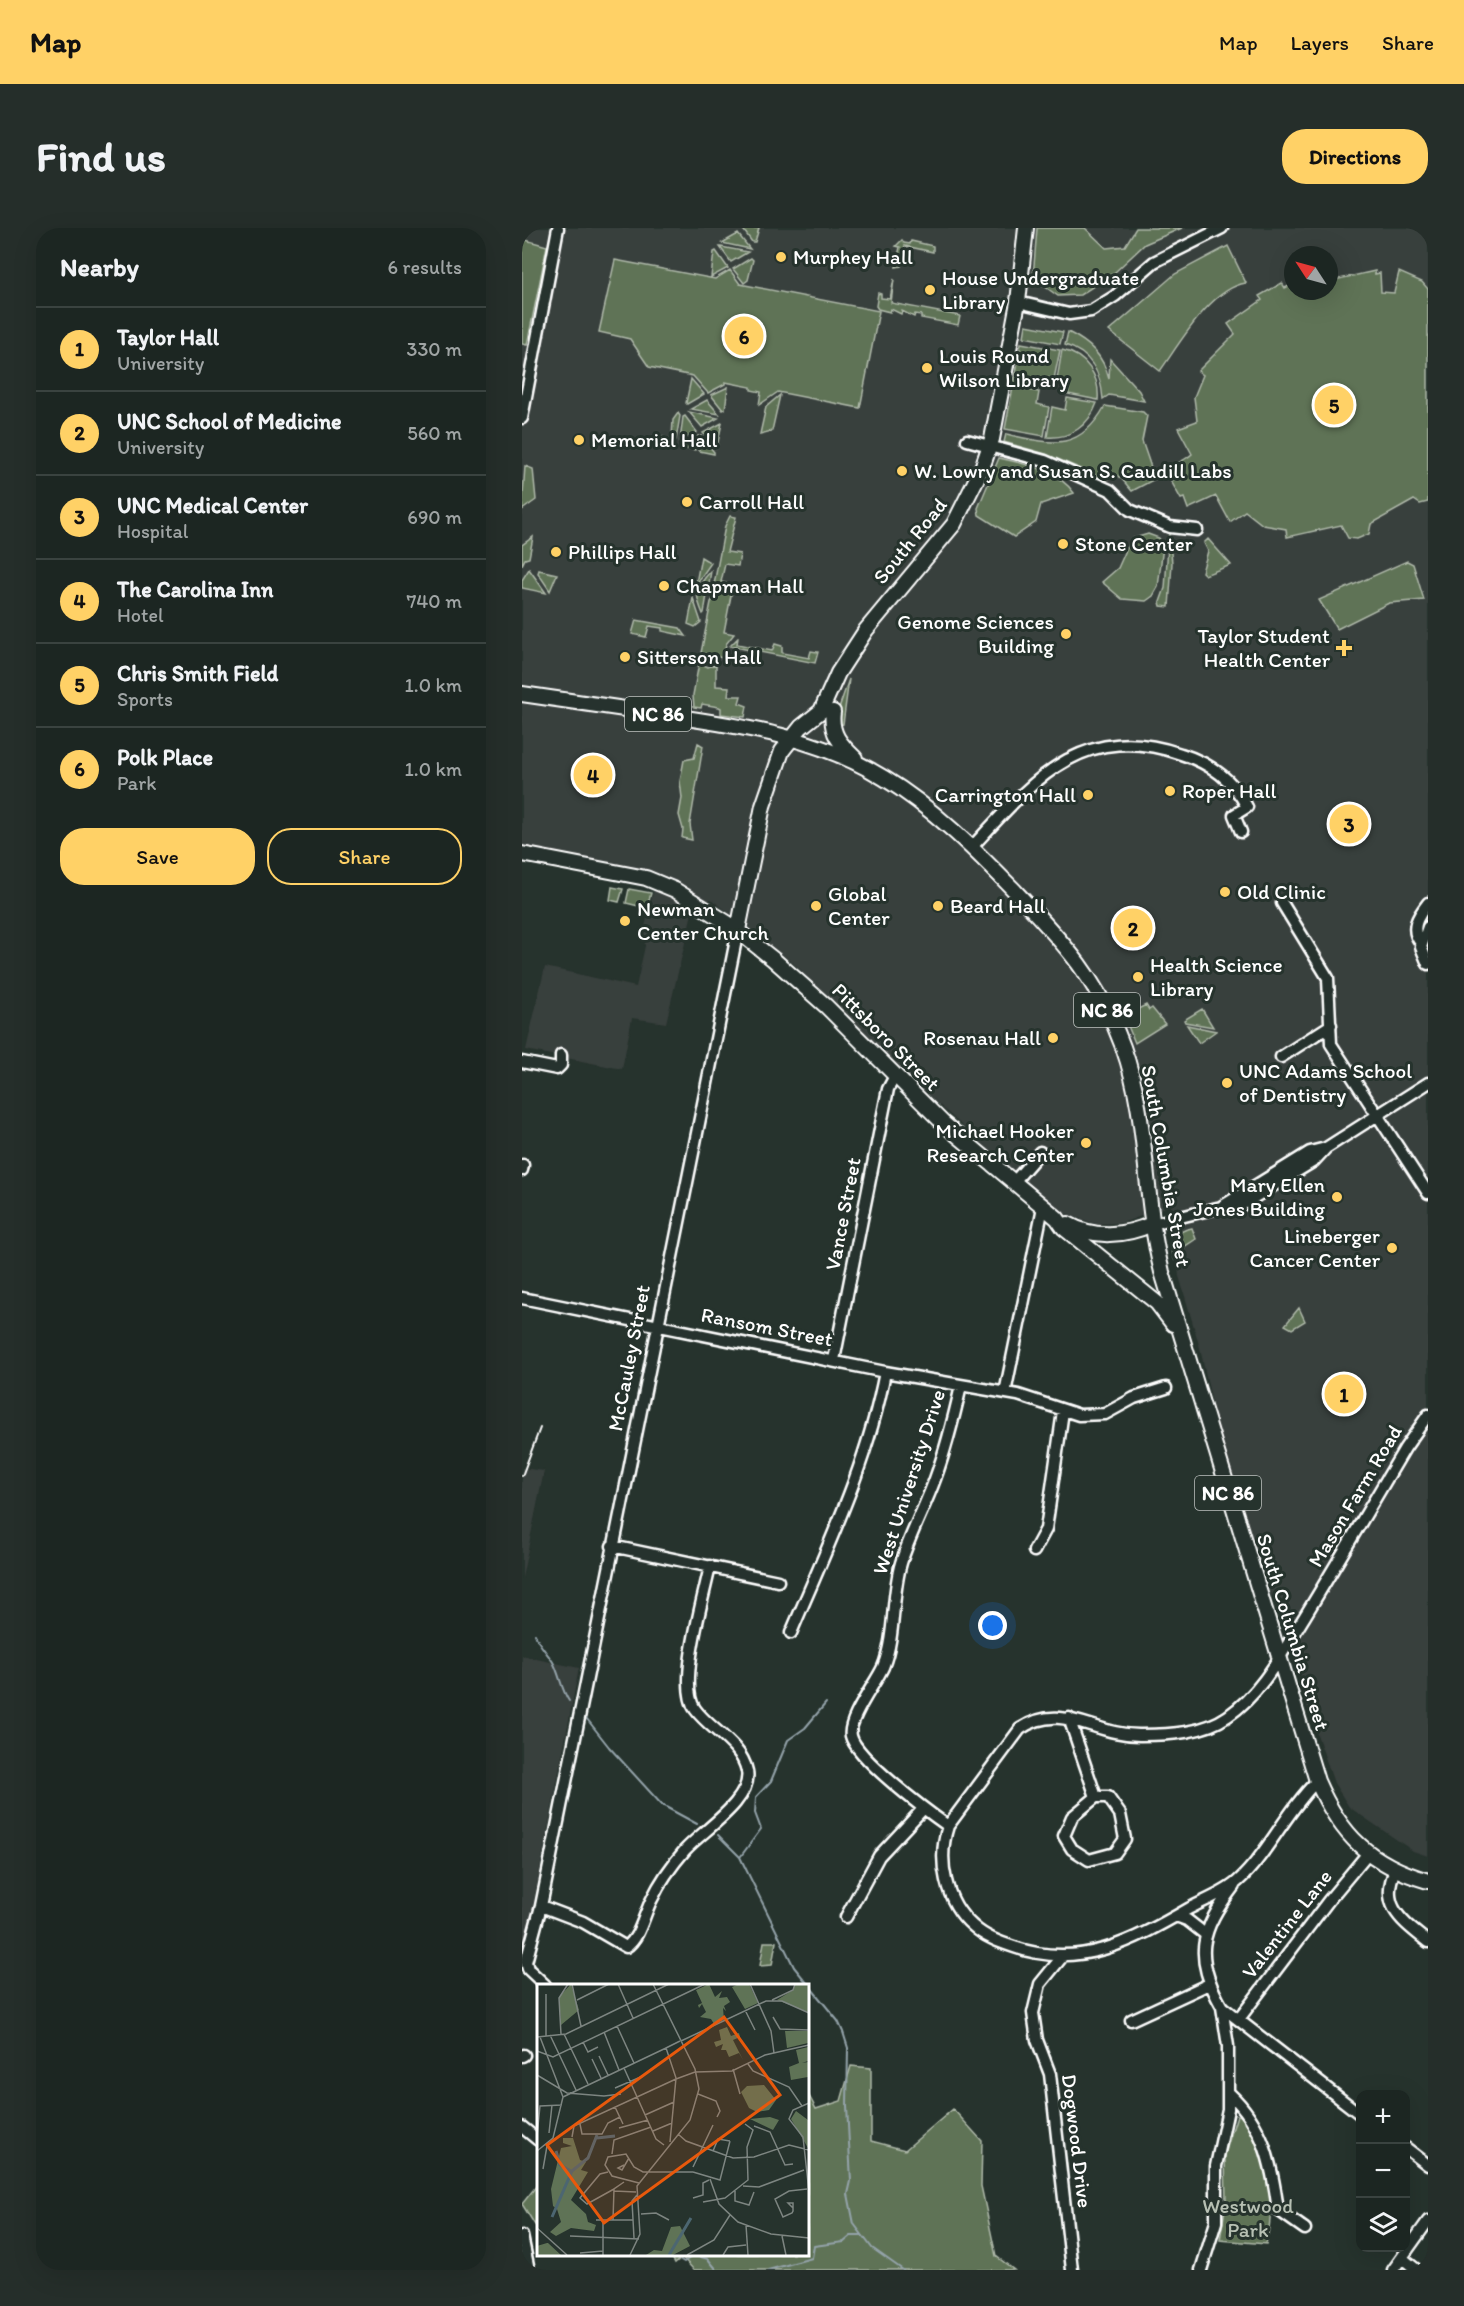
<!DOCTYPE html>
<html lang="en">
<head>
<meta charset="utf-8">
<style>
	body { margin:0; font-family:Itim,sans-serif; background:#252e2a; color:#f1f3f6 }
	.controls { position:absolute; right:18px; bottom:18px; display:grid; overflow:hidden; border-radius:12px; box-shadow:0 6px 24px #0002 }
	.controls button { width:54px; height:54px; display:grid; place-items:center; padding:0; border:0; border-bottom:2px solid #3a4340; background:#1c2622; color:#f1f3f6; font:30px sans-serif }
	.compass { position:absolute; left:762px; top:18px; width:54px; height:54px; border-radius:50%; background:#1c2622; box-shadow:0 6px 24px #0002; rotate:306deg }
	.you { position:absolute; left:471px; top:1398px; width:21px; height:21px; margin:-15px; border:4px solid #fff; border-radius:50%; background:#1a73e8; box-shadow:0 0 0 9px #1a73e833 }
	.badge { display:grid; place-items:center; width:39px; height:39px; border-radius:50%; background:#ffd166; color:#111; font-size:20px; font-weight:700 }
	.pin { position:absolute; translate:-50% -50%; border:3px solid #fff; box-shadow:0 2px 6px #0006 }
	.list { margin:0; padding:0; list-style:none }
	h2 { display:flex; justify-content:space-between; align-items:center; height:78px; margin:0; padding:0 24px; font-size:26px }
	h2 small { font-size:20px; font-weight:400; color:#a0a5a5 }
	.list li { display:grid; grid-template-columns:39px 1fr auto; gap:18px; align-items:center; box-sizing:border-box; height:84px; padding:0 24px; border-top:2px solid #3a4340 }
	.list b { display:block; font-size:22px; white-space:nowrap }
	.list p { margin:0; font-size:20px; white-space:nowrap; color:#a0a5a5 }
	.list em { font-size:20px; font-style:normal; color:#a0a5a5 }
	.actions { display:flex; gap:12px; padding:18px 24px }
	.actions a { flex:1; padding:14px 0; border:2px solid #ffd166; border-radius:24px; text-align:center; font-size:21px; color:#ffd166 }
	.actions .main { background:#ffd166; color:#111 }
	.icon { flex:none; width:33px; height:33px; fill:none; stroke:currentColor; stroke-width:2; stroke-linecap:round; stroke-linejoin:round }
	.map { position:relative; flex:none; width:906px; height:2042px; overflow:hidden; border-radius:24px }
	header { display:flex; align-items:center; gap:36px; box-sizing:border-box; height:84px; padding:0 30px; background:#ffd166; color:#111 }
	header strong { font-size:28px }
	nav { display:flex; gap:33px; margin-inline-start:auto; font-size:21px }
	.intro { display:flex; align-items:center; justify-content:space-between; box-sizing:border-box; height:144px; padding:0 36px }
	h1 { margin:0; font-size:42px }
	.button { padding:15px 27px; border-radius:24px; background:#ffd166; color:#111; font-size:21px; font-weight:700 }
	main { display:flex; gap:36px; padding:0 36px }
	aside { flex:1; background:#1c2622; border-radius:24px; box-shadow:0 6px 24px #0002 }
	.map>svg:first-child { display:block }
	.built { fill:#393f3d; fill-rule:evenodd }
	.green { fill:#5f7356; stroke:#afb9aa; stroke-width:1.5 }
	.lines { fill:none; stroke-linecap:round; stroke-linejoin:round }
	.stream { stroke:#94a3aa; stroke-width:2 }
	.minor-casing { stroke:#fff; stroke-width:15 }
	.major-casing { stroke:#fff; stroke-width:18 }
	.minor { stroke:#26332d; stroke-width:10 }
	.major { stroke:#26332d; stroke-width:14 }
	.rail { stroke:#fff; stroke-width:2 }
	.poi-dot { fill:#ffd166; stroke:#26332d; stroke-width:2 }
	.labels { text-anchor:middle; stroke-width:6; stroke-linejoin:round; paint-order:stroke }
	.shield { fill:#26332d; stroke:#bec2c0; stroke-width:1.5 }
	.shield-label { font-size:20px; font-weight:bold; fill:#fff }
	.poi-label { font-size:21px; fill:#fff; stroke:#26332d; text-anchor:start }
	.street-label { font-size:21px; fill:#fff; stroke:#26332d }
	.park-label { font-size:21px; fill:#b7c0b3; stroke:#26332d }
	.inset-river { fill:none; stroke:#4c6671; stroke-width:3 }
	.inset-road { fill:none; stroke:#7d8581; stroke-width:1.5 }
	.view { fill:#e8590c; fill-opacity:0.15; stroke:#e8590c; stroke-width:3 }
	.inset-edge { fill:none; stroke:#fff; stroke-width:3 }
</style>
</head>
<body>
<header>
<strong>Map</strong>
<nav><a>Map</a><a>Layers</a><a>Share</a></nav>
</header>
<div class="intro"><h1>Find us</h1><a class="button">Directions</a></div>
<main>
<aside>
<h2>Nearby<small>6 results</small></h2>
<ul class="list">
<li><span class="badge">1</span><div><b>Taylor Hall</b><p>University</p></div><em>330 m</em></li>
<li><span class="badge">2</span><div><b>UNC School of Medicine</b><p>University</p></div><em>560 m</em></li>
<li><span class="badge">3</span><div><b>UNC Medical Center</b><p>Hospital</p></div><em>690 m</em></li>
<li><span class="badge">4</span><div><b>The Carolina Inn</b><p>Hotel</p></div><em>740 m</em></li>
<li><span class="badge">5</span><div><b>Chris Smith Field</b><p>Sports</p></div><em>1.0 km</em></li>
<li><span class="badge">6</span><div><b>Polk Place</b><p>Park</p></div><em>1.0 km</em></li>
</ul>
<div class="actions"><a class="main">Save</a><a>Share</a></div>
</aside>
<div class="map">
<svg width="906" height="2042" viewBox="0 0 906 2042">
	<rect width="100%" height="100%" fill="#26332d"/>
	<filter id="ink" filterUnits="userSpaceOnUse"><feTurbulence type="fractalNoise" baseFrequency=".0167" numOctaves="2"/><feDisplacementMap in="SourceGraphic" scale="12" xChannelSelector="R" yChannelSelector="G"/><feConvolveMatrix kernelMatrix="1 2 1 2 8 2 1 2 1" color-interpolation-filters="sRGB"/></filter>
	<g filter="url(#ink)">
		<path class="built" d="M0,0H906V1628L891,1623L827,1579L812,1555L781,1466L770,1413L751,1373L700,1221L678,1120L657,1048L649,977L600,995L574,996L535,983L395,857L272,736L189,671L170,685L144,795L110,790L100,841L4,822L23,739L114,759L123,718L122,703L135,648L0,620ZM771,27H807V63H771Z
			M0,1240L22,1243L0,1350Z
			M0,1428L57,1440L0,1736Z"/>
		<path class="green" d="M220,0H237L233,14H230Z
			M515,0H563L584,20L603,18L614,0H660L623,16L592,45L558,67L536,68L511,50Z
			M216,6L228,21L200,15Z
			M0,11L25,18L5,117L0,116Z
			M380,12L382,15L388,16L389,13L411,18V24L383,18L379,38L374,39L378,19L374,18Z
			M706,18L724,55C689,60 658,115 638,143L587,103L653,46Z
			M198,19H199L226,24L209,34Z
			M194,23L206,40L189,49L192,24Z
			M229,30L231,32L226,52L222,55L211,41Z
			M93,32L193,51L208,42L218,56L357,83L338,180L256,164L237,177L239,164L229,162V159L203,154V156L186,165L171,148L127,139L108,111L77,104Z
			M807,42L813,52L853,43V46L858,45L859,64L872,65L877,44L900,54L906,61V274L898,276L892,272L849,296L847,306L835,311L826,310L819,297L765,309L764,301L741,297L723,283L708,294L694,268L666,281L662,270L659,271L649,253L652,251L646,243C653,235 662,233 670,226L656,200L675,193L672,169L681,147L676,143L713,106L706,96L740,72L737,68L760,55L763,60L771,56V63H807Z
			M372,51L369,75L438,88L436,97L399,90V87L393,86L392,89L380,83L379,86L369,81L368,84L356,81L354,78L356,65L359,66V70L368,71Z
			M504,97L541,104L538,116L502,109Z
			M546,104C568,115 581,127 587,151L588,131L617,163L622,173L587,167L581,171C579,146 570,125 543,117Z
			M499,115L538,122L532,151L520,149L518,161L492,157Z
			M540,122C564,127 578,148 576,172L546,166L548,154L535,152Z
			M169,151L182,166L165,176L164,175Z
			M206,159L203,181L201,182L189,167Z
			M491,159L517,164L515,176L527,179L522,208L483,201Z
			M258,167L250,203L238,206L244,179Z
			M545,170L575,175C567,197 549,211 525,209L530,179L543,182Z
			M185,172L197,186L169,181Z
			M583,178L621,184L625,188L620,213L633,251L610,263L599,250L590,245L585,252L524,226L482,214L484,206C529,216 557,225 583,178Z
			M167,184L196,190L180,199Z
			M156,185L158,188L154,212L141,217L140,209L147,211L150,209L151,192Z
			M163,188L175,204L158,213L161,189Z
			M200,195L195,219L194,220L181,205Z
			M176,208L173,222L160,220V216Z
			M179,208L192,224V226L177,223Z
			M477,230C503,236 536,242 552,265L519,276L514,294L492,309L457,287L456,280Z
			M3,238L11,241L14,272L0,282Z
			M208,288L214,289L205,324L218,326L216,338L203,336L199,354L211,357L202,404L212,406L204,416L201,430L179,425L189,374L193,369L191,362L203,298Z
			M647,305L650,335L647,379L639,378L638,374L643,360Z
			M626,306L637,310L641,318L636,359L631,368L624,373L600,371L580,354L596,340L609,311Z
			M11,309L7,330L3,331L0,337V317Z
			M686,311L709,337L683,347L680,344L686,323L682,315Z
			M179,329L189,335L175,355H174Z
			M885,333L891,336L902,372L867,375L815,401L797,372Z
			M7,341L24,365L0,360V352Z
			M17,342L35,346L28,363L16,345Z
			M189,343L182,385L181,386C172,365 173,360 189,343Z
			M171,370L179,394L173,399L166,396Z
			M114,392L158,400L164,408L140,403V400L127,398L124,409L110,406Z
			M216,410L215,416L250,423L253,416L260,418V425L287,430L289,423L296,424L293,435L208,418Z
			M177,435L186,439L194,436V458L207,459L206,468H219L217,475L225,478L223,489L199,486V480L197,479L180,476L179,480L172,479L171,467Z
			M327,451L321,496L316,497L317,480Z
			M176,515L181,518L168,596L170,612L160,610L161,601L157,587L160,570L158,553L162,532L172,530Z
			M90,659L101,661L97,674L88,672Z
			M107,661L129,665L125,680L104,675Z
			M624,777L627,782L630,780L643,796L613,815L602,788Z
			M680,781L691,799L663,794L662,792Z
			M665,797L694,803L677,815Z
			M670,1000L674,1011L662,1019L661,1028L653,1032C646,1016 652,1003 670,1000Z
			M777,1080L783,1093L770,1101L763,1097Z
			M242,1714H254L250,1737L238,1738Z
			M329,1838L349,1840V1913L383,1922L431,1881L460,1913L459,1958L474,2028L492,2042H172L160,2029L153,2035L148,2026H285V1864L294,1881L319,1873Z
			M715,1887L724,1889C744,1935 756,1965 744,2016L698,2012L704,1975L703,1926Z
			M16,1956V1992L13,1997L0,1976Z"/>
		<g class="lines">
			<path class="stream" d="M13,1406C17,1418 25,1424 31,1434C38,1447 39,1461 47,1473
				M65,1491L87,1519L140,1577L175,1596
				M196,1607L218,1629L272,1739L316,1793L321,1804L326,1820L325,1878L329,1953L326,1966L332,1996L350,2020L381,2042
				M219,1628L239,1601L233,1585L234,1569L249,1553L266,1512L283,1500L304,1475
				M149,2026L162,2034L172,2027L186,2031L195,2042
				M202,2042H219
				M246,2042L290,2030L292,2018L322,2014L329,2008H340"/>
			<g class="minor-casing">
				<path id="minor" d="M496,74L547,86L569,83L593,68L632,34L700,0
					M0,190L36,0
					M445,212L523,233L588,262L608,282L648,299L675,302
					M449,620C511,553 559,492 659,526C688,535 711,551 725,579L712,587L719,604
					M760,675L806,750L809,816L906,965
					M906,699L899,719L906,736
					M899,715C887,701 896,688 906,675
					M759,829L809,797
					M0,834L35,841L39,837V827
					M0,942L1,937
					M491,955L518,924
					M699,979L788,924L804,920
					M630,996L699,979L718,978L792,933L804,920L906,855
					M0,1070L363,1144L496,1167L557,1187L583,1186L612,1170L644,1160
					M312,1132L366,861L373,848
					M483,1165L521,979
					M90,1318L256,1353
					M512,1323L524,1301L541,1183
					M269,1405C305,1320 346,1235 363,1144
					M547,1490L574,1569
					M795,1553C765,1582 745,1627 716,1653C703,1665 683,1672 668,1680C611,1713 558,1742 492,1719C477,1714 463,1709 451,1698C423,1674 415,1632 426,1598L498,1501C541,1472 571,1508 619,1507C648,1507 682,1505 706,1488C741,1464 761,1423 783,1388C817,1332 850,1276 883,1220L906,1187
					M574,1569H586L598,1586L603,1611L593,1625L567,1632L550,1621L542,1608L550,1589Z
					M426,1598C406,1584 334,1530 329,1508C325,1492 354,1455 361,1439C374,1407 369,1369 379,1335C388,1306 403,1279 413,1251C424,1221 432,1189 439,1158
					M873,1642C857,1678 880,1693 906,1714
					M712,1658C678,1703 671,1728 700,1779L838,1886
					M19,1678L61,1694L104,1719C118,1710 122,1686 130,1671C138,1654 150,1637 163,1622C181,1602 231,1572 225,1543C219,1515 188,1502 173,1481C155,1457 182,1369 188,1338
					M654,1688L665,1692L683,1706
					M324,1689L357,1628L401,1581
					M540,1729L518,1756L511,1785L515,1812L528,1846L550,2042
					M23,1757L6,1741L4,1734L19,1678L216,702
					M717,1791L807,1672L846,1625
					M609,1792L687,1756
					M0,1828L2,1827
					M707,1865C742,1897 750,1937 756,1982L783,2001
					M0,1899L16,1912
					M884,1920L906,1937
					M0,2008L7,2042
					M880,2030L895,2042
					M679,2042L694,1994V1938L706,1881V1818L700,1779
					M871,2042L906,1993"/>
			</g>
			<g class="major-casing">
				<path id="major" d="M0,466C43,472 87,479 130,485C211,497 291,506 362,550C410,579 452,621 491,661C540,713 576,750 601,819C627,891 621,971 640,1044L795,1553C819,1608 848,1636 906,1653
					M311,484C308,505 318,516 333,530
					M0,626L124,650L153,662L207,696L251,731L304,778L422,896L535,990L542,1000L635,1075L651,1096
					M216,702L241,578L260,523L279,499L299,483L316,445L344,402L432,296L460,240L470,211L496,74L504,0
					M546,996C572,1011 603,1008 630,996"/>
			</g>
			<use href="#minor" class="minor"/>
			<use href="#major" class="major"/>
			<path class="rail" d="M0,1248L18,1200"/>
		</g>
	</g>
	<g class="poi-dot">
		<circle cx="259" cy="29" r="6"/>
		<circle cx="408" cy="62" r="6"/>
		<circle cx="405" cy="140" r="6"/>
		<circle cx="57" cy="212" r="6"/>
		<circle cx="380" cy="243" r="6"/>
		<circle cx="165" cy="274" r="6"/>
		<circle cx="541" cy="316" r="6"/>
		<circle cx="34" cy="324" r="6"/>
		<circle cx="142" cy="358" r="6"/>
		<circle cx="544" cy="406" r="6"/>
		<path d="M819 411h6v6h6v6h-6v6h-6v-6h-6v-6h6z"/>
		<circle cx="103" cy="429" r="6"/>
		<circle cx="648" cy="563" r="6"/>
		<circle cx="566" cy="567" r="6"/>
		<circle cx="703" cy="664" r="6"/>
		<circle cx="294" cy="678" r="6"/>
		<circle cx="416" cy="678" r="6"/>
		<circle cx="103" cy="693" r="6"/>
		<circle cx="616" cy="749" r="6"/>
		<circle cx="531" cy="810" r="6"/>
		<circle cx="705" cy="855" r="6"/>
		<circle cx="564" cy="915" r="6"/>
		<circle cx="815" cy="969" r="6"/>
		<circle cx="870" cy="1020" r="6"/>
	</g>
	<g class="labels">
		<g class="shield">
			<rect x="103" y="469" width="66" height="34" rx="4.5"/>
			<rect x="552" y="765" width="66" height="34" rx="4.5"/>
			<rect x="673" y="1248" width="66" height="34" rx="4.5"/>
		</g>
		<g class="shield-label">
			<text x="136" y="493">NC 86</text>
			<text x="585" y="789">NC 86</text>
			<text x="706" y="1272">NC 86</text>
		</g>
		<g class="poi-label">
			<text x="271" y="36">Murphey Hall</text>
			<text x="420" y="57">House Undergraduate<tspan x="420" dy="24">Library</tspan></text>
			<text x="417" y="135">Louis Round<tspan x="417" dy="24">Wilson Library</tspan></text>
			<text x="69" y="219">Memorial Hall</text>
			<text x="392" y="250">W. Lowry and Susan S. Caudill Labs</text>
			<text x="177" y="281">Carroll Hall</text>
			<text x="553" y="323">Stone Center</text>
			<text x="46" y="331">Phillips Hall</text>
			<text x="154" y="365">Chapman Hall</text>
			<text x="532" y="401" text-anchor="end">Genome Sciences<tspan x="532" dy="24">Building</tspan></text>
			<text x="808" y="415" text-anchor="end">Taylor Student<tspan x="808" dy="24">Health Center</tspan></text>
			<text x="115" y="436">Sitterson Hall</text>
			<text x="660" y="570">Roper Hall</text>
			<text x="554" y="574" text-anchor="end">Carrington Hall</text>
			<text x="715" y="671">Old Clinic</text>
			<text x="306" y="673">Global<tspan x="306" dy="24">Center</tspan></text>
			<text x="428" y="685">Beard Hall</text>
			<text x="115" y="688">Newman<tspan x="115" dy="24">Center Church</tspan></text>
			<text x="628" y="744">Health Science<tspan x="628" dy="24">Library</tspan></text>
			<text x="519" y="817" text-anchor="end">Rosenau Hall</text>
			<text x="717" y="850">UNC Adams School<tspan x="717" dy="24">of Dentistry</tspan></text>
			<text x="552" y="910" text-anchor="end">Michael Hooker<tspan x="552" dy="24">Research Center</tspan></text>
			<text x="803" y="964" text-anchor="end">Mary Ellen<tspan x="803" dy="24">Jones Building</tspan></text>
			<text x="858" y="1015" text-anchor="end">Lineberger<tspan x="858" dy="24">Cancer Center</tspan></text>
		</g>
		<g class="street-label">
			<text transform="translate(388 313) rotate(-51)" y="7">South Road</text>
			<text transform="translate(364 809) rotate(45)" y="7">Pittsboro Street</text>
			<text transform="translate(644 938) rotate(80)" y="7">South Columbia Street</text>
			<text transform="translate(321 986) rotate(-79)" y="7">Vance Street</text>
			<text transform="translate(245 1099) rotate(11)" y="7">Ransom Street</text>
			<text transform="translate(107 1130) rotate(-79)" y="7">McCauley Street</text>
			<text transform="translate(387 1254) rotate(-72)" y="7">West University Drive</text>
			<text transform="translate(833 1268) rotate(-59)" y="7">Mason Farm Road</text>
			<text transform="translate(771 1404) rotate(73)" y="7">South Columbia Street</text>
			<text transform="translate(765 1696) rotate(-52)" y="7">Valentine Lane</text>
			<text transform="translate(555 1913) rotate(83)" y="7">Dogwood Drive</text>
		</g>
		<g class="park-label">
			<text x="726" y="1985">Westwood<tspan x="726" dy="24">Park</tspan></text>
		</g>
	</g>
	<g transform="translate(15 1756)">
		<rect width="272" height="272" fill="#26332d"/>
		<path d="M34,0L42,26L24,41L22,13ZM172,0L178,13L185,7L182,14L190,13L193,18L187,22L189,27L186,24L187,36L177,40L174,35L163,33L169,28L165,20L162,24L161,21L165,19L159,6ZM202,0H212L221,19L208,25L195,3ZM258,0H271V28L240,16L256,6ZM190,43L194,52L202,49L203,53L196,56L206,76L202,69L192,73L189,66H184L186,60L179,63L177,58L184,56L182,46ZM248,47H271V59L250,64ZM271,63V77L265,79L271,78V93L254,96L252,83L262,79L259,66ZM227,101L239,116L232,126L220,128L212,124L204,108L210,102ZM259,127L271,136V164L254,135ZM233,133L242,136L236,146L213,135ZM26,154H36L43,176L49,178L44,186L51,188L34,216L49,230L51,238L59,241L57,247L34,244L19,252L13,248L24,238L20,225L16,222L14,205L24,164L35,162L26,159ZM143,242L153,262L136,271H109L117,266L125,267L134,243ZM10,259H11L24,271H0V262Z" fill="#5f7356"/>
		<path class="inset-river" d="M60,154L78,152M19,167L23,181L34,187M15,233L35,187L51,174L60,151M132,271L154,234"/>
		<path class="inset-road" d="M35,0L44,42M81,0L96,34M213,0L234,47L237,69M9,10V52M40,16L72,0M235,16L256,6L258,0M208,26L218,46M236,33L243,45L272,46M80,42L97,79M67,48L82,86M24,50L22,14L31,0M27,50L51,100M13,51L39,106M0,53L29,50L132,0M144,57L229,17H245L272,29M46,58L51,68L61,63M0,67L16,73L168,0M62,72L71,91M55,75L64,94M211,80L216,87L252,103L265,122M87,84L119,155L127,161M196,85L203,110M0,91L30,109L67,112L84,110M139,95L158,88L195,87L228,71L272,61M78,104L106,92M161,110L179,117L183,127L180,133M26,113L129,64M272,119L256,126L252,135L266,153L272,208M78,123L86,140M108,131L137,118M43,140L45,150H65L71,139L83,133M217,142L233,148L248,181L256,180M82,144L111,136M116,147L135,139M12,149L15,121M141,150L149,157L196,174L217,173L252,161L272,166M0,152L3,122L25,121M35,153L37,142L139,95M133,158L139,94L129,64L143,57M0,167L16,154L26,113L3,53M176,167L181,155L193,157M75,170L77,156L114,143M87,181L81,184L85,186L92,174M156,183L176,141M6,185L10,162M71,188L63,190L43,214L50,220L77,205M156,188L183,196L193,157M173,195L182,220L201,238L234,250L272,254M102,199L75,192L68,181L71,173L89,170L97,183L106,188H156M206,202L222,203L267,186M77,207L99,208M198,207V217L212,221L217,208M156,214L166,211V199L172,196M166,218L188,214L211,196L210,163L216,146L208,140M256,224L251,219H256V227L255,229L246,233L238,215L252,207L270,205M104,230L119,229L132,236M59,236H96M76,236L77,205L87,198M209,241L211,271M0,244L30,271M33,252L102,255M245,252L249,271M97,254L95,217L100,211M43,269L66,267M66,271V236M93,271L103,250L100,202L153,136L162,105L158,85L116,0M150,271L177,256L193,231M186,271L191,263L209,261"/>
		<path class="view" d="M187,33L243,111L67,239L10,161Z"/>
		<rect width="272" height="272" class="inset-edge"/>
	</g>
</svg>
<div class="controls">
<button>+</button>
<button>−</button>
<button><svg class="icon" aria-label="layers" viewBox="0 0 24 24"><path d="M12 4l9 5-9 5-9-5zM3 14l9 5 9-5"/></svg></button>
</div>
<svg class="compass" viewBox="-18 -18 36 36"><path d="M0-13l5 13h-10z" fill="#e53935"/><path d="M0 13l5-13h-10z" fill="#a0a5a5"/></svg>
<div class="you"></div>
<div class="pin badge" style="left:822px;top:1166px">1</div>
<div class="pin badge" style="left:611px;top:700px">2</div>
<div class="pin badge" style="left:827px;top:596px">3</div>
<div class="pin badge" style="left:71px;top:547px">4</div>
<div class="pin badge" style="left:812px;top:177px">5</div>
<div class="pin badge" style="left:222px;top:108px">6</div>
</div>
</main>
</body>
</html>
